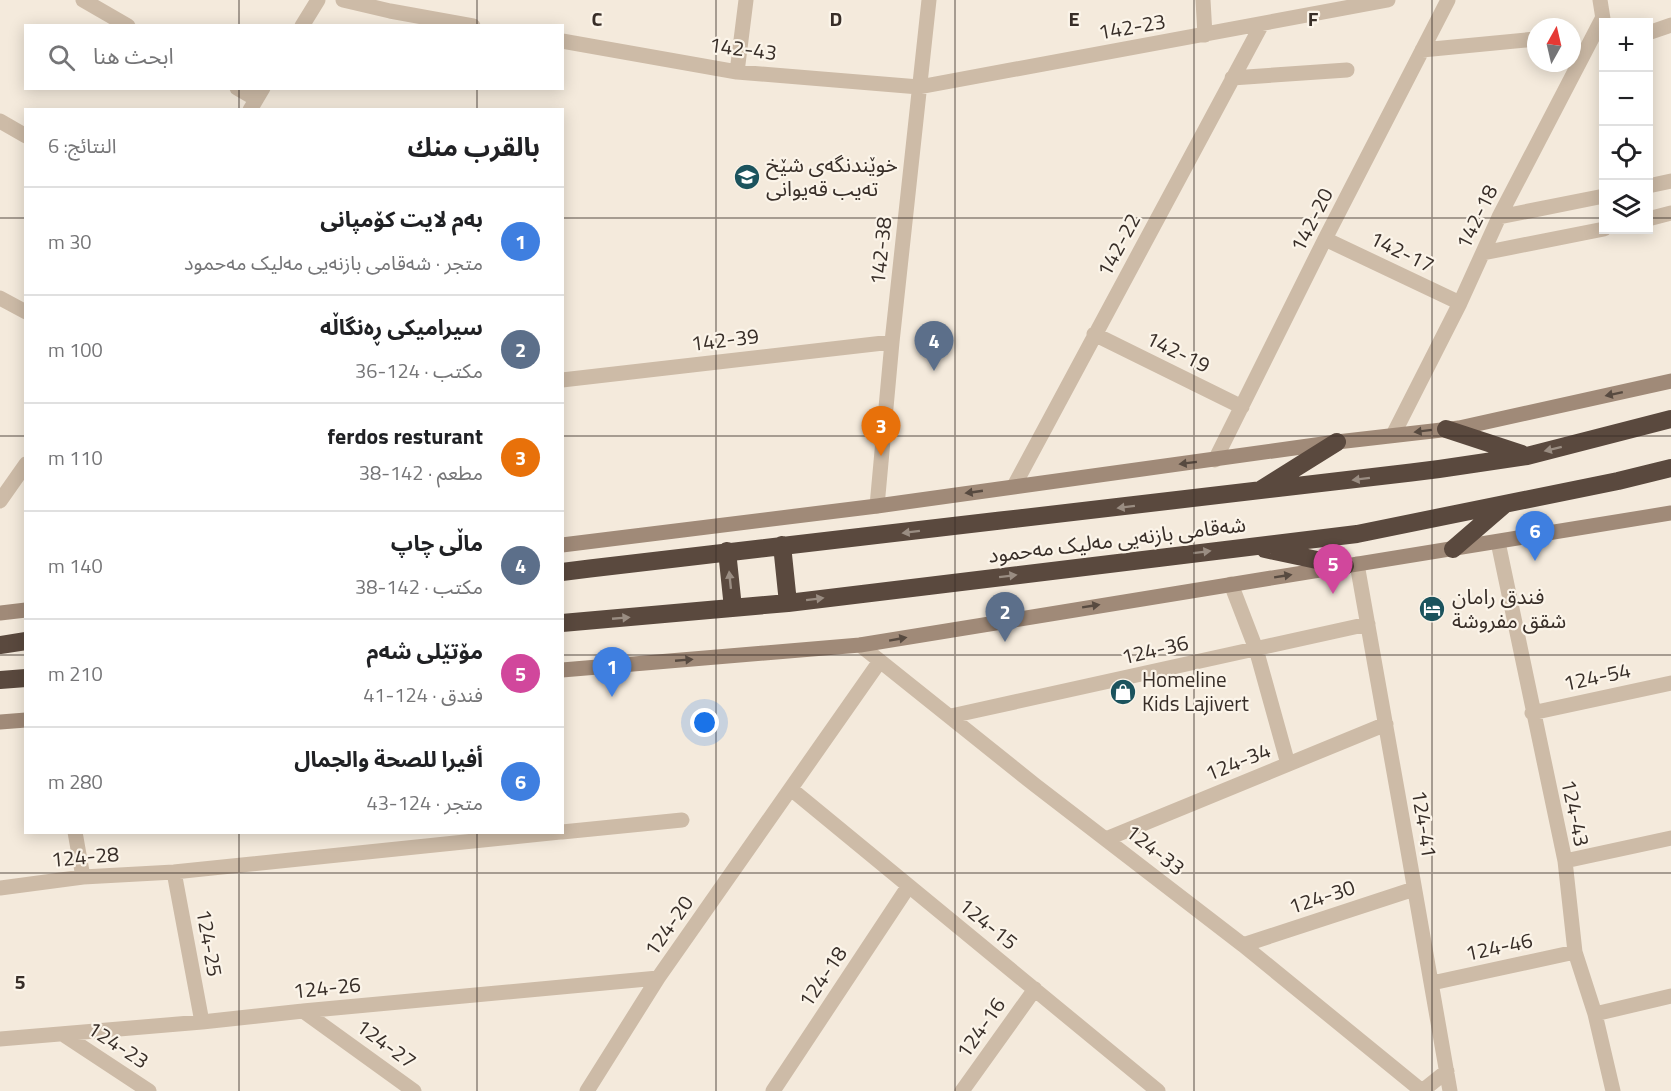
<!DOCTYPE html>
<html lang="ar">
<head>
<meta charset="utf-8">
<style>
	body { margin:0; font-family:"Titillium Web","Noto Sans Arabic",sans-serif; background:#f6f6f6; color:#202124; direction:rtl }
	.controls { position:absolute; right:18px; top:18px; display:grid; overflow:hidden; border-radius:0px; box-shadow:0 3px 15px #0003 }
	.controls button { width:54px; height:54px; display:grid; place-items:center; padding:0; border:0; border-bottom:2px solid #e0e0e0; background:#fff; color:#202124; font:30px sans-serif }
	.compass { position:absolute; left:1527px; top:18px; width:54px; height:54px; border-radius:50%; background:#fff; box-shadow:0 3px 15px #0003; rotate:8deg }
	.you { position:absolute; left:705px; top:723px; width:21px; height:21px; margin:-15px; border:4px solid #fff; border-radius:50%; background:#1a73e8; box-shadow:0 0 0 9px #1a73e833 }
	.badge { display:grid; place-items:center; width:39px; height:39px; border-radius:50%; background:#d93025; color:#fff; font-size:20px; font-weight:700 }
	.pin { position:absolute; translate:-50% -50px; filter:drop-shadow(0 2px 3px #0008) }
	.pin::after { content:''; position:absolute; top:32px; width:21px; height:18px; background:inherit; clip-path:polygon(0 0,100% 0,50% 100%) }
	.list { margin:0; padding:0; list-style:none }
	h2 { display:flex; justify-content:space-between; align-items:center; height:78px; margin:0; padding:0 24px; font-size:26px }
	h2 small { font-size:20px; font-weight:400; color:#757577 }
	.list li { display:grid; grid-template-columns:39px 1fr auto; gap:18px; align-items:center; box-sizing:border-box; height:108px; padding:0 24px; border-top:2px solid #e0e0e0 }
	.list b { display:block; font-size:22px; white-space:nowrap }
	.list p { margin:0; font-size:20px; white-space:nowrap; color:#757577 }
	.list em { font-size:20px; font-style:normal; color:#757577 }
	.icon { flex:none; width:33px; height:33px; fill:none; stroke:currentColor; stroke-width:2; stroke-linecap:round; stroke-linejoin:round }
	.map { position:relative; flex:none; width:1671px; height:1091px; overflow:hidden; direction:ltr }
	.search { position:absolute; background:#fff; box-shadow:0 3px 15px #0003; left:24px; top:24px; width:540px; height:66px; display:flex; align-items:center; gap:15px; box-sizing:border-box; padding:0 21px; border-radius:0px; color:#757577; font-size:22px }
	.panel { position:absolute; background:#fff; box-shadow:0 3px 15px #0003; left:24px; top:108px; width:540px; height:726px; border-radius:0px; direction:rtl }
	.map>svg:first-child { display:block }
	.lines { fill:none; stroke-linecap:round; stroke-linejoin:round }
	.street { stroke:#cdbba7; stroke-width:15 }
	.secondary { stroke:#a08a78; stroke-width:15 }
	.highway { stroke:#5a493e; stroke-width:18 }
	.oneway { fill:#574a40 }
	.oneway2 { fill:#9a8d82 }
	.grid { fill:none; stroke:#382e28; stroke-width:1.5; stroke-opacity:0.55 }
	.labels { text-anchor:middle; stroke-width:4.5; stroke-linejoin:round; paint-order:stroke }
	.street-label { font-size:21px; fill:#382e28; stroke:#fbf4e9 }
	.poi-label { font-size:21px; fill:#382e28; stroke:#fbf4e9; text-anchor:start }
	.grid-label { font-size:20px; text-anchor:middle; font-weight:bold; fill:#382e28; stroke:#fbf4e9; stroke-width:4.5; stroke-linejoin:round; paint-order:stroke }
</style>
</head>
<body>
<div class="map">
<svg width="1671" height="1091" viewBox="0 0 1671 1091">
	<rect width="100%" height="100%" fill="#f4eadc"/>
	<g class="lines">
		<path class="street" d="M83,0L128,26
			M343,0L390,11L473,26
			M1203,0L1205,35
			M1600,0L1604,25
			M302,26L318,0
			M1648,33L1671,25
			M562,41L737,72L919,87L1388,0
			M1422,50L1536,39
			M737,72L746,0
			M1232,78L1347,70
			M237,88L256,99
			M250,110L263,88
			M0,121L26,136
			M1648,186L1671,181
			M1499,217L1604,196
			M1648,219L1671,213
			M1325,239L1460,303
			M1483,253L1604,229
			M0,298L26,312
			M1094,334L1242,407
			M562,380L892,342
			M1393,435L1460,303L1499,217L1602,19
			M1215,460L1325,239L1448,0
			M1014,486L1262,24
			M0,501L26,464
			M877,506L892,342L929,0
			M1498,542L1565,861L1575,952L1595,1014L1613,1091
			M1357,564C1389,740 1419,915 1450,1091
			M1231,584L1256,649L1288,764
			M860,645L1035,785L1243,945L1422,1091
			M1532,713L1671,683
			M951,716L1368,624
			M791,789L1158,1091
			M75,832L83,877
			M562,832L682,820
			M1106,839L1386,724
			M1565,861L1671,838
			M174,872L202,1022
			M0,888L83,877L174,872L560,832
			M1243,945L1414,889
			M1432,983L1575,952
			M303,1011L414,1091
			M1595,1014L1671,996
			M64,1035L149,1091
			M0,1039L202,1022L303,1011L658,978
			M587,1091L658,978L880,661
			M773,1091L908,887
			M962,1091L1035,989
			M1422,1091L1447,1071"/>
		<path class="secondary" d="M562,545L877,506L1337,442L1459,428L1671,381
			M0,613L26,610
			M562,670L860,645L1671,513
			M0,722L26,720"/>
		<path class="highway" d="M1446,429L1522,454
			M1262,489L1337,442
			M782,545L788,603
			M1265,549L1345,566
			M1453,549L1504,505
			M727,551L733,608
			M562,572C854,535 1147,506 1439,469L1527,456L1671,419
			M562,623L788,603L1357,534L1618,481L1671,468
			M0,645L26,641
			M0,680L26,678"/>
	</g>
	<defs><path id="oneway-solid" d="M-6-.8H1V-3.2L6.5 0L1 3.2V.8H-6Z" transform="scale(1.5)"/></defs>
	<g class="oneway">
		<use href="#oneway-solid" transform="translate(1614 394) rotate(168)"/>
		<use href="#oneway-solid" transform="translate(1423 431) rotate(173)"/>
		<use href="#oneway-solid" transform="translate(1188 463) rotate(173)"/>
		<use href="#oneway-solid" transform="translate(974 492) rotate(172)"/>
		<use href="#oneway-solid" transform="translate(1283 576) rotate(-9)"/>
		<use href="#oneway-solid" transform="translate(1091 606) rotate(-9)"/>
		<use href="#oneway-solid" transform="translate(898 639) rotate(-10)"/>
		<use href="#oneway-solid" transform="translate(684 660) rotate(-5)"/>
	</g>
	<g class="oneway2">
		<use href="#oneway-solid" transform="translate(1553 449) rotate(166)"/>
		<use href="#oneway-solid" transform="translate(1361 479) rotate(173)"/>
		<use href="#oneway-solid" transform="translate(1126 507) rotate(173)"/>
		<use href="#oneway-solid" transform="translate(911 532) rotate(173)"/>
		<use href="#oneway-solid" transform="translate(1202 552) rotate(-7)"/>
		<use href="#oneway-solid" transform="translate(1008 576) rotate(-7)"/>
		<use href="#oneway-solid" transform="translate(730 580) rotate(-96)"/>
		<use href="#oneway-solid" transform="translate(815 599) rotate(-7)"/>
		<use href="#oneway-solid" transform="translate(621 618) rotate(-5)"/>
	</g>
	<path class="grid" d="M239,0V26M477,0V26M716,0V1091M955,0V1091M1194,0V1091M1432,0V1091M239,88V110M477,88V110M0,218H26M562,218H1604M1648,218H1671M0,436H26M562,436H1671M0,655H26M562,655H1671M239,832V1091M477,832V1091M0,873H1671"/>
	<defs>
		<g id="school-disc" transform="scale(1.35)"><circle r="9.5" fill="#1b535d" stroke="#fbf4e9"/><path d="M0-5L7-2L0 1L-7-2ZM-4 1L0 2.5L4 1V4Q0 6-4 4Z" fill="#fff"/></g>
		<g id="hotel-disc" transform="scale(1.35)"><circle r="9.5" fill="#1b535d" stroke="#fbf4e9"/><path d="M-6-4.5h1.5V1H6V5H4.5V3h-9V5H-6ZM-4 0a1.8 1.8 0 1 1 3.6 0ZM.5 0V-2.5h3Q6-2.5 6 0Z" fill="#fff"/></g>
		<g id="shop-disc" transform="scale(1.35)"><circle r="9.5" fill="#1b535d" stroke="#fbf4e9"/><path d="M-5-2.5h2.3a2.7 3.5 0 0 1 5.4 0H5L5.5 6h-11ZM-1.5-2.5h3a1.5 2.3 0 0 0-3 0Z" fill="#fff"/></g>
	</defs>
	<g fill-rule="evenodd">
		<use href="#school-disc" x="747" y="177"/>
		<use href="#hotel-disc" x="1432" y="609"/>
		<use href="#shop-disc" x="1123" y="692"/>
	</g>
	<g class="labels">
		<g class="street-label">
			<text transform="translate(1132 27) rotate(-10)" y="7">142-23</text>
			<text transform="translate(743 49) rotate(7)" y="7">142-43</text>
			<text transform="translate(1477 217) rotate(-64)" y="7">142-18</text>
			<text transform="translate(1312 220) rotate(-63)" y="7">142-20</text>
			<text transform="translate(1119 245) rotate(-62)" y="7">142-22</text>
			<text transform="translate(881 251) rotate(-84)" y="7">142-38</text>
			<text transform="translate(1402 252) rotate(26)" y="7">142-17</text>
			<text transform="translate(725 340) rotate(-7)" y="7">142-39</text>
			<text transform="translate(1178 352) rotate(26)" y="7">142-19</text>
			<text transform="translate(1117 540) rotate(-7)" y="7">شەقامی بازنەیی مەلیک مەحمود</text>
			<text transform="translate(1155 650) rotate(-13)" y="7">124-36</text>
			<text transform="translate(1597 677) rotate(-12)" y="7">124-54</text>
			<text transform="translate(1238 762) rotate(-22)" y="7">124-34</text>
			<text transform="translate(1575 813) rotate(78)" y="7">124-43</text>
			<text transform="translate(1424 824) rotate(81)" y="7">124-41</text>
			<text transform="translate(1155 850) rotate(38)" y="7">124-33</text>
			<text transform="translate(85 857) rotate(-5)" y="7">124-28</text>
			<text transform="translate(1322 897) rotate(-18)" y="7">124-30</text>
			<text transform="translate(988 924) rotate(39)" y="7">124-15</text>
			<text transform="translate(669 926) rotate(-55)" y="7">124-20</text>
			<text transform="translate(209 943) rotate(80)" y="7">124-25</text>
			<text transform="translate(1499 947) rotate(-12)" y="7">124-46</text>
			<text transform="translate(823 977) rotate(-56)" y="7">124-18</text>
			<text transform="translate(327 988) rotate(-6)" y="7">124-26</text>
			<text transform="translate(981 1028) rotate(-55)" y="7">124-16</text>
			<text transform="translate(386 1044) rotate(36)" y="7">124-27</text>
			<text transform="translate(118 1045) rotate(33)" y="7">124-23</text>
		</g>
		<g class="poi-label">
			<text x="766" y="172">خوێندنگەی شێخ<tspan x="766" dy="24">تەیب قەیوانی</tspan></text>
			<text x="1452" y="604">فندق رامان<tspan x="1452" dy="24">شقق مفروشة</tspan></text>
			<text x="1142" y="687">Homeline<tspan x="1142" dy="24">Kids Lajivert</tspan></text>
		</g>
	</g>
	<g class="grid-label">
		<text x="597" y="26">C</text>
		<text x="836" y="26">D</text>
		<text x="1074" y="26">E</text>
		<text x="1313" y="26">F</text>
		<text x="20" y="989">5</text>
	</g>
</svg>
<div class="controls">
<button>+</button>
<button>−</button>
<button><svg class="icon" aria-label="locate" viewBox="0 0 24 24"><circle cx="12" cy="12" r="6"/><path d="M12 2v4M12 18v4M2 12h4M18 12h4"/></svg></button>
<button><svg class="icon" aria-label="layers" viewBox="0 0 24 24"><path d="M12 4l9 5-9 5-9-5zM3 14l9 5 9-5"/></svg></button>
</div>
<svg class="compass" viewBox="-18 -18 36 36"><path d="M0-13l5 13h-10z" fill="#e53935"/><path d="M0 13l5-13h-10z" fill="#757577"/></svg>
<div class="you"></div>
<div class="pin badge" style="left:612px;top:697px;background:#3f7fe0">1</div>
<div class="pin badge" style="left:1005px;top:642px;background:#5c6f8a">2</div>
<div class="pin badge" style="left:881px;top:456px;background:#e8710a">3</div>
<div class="pin badge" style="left:934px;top:371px;background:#5c6f8a">4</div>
<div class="pin badge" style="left:1333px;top:594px;background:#d1479c">5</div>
<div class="pin badge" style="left:1535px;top:561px;background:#3f7fe0">6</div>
<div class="search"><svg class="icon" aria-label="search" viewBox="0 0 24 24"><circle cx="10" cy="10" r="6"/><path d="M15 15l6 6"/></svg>ابحث هنا</div>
<section class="panel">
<h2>بالقرب منك<small>النتائج: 6</small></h2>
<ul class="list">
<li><span class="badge" style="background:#3f7fe0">1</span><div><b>بەم لایت کۆمپانی</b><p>متجر · شەقامی بازنەیی مەلیک مەحمود</p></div><em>30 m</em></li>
<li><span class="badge" style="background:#5c6f8a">2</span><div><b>سیرامیکی ڕەنگاڵە</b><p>مكتب · 124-36</p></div><em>100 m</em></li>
<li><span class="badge" style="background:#e8710a">3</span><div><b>ferdos resturant</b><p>مطعم · 142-38</p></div><em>110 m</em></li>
<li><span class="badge" style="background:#5c6f8a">4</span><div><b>ماڵی چاپ</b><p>مكتب · 142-38</p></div><em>140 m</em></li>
<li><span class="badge" style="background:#d1479c">5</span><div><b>مۆتێلی شەم</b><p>فندق · 124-41</p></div><em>210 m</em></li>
<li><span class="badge" style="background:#3f7fe0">6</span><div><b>أفيرا للصحة والجمال</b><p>متجر · 124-43</p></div><em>280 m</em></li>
</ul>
</section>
</div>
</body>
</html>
